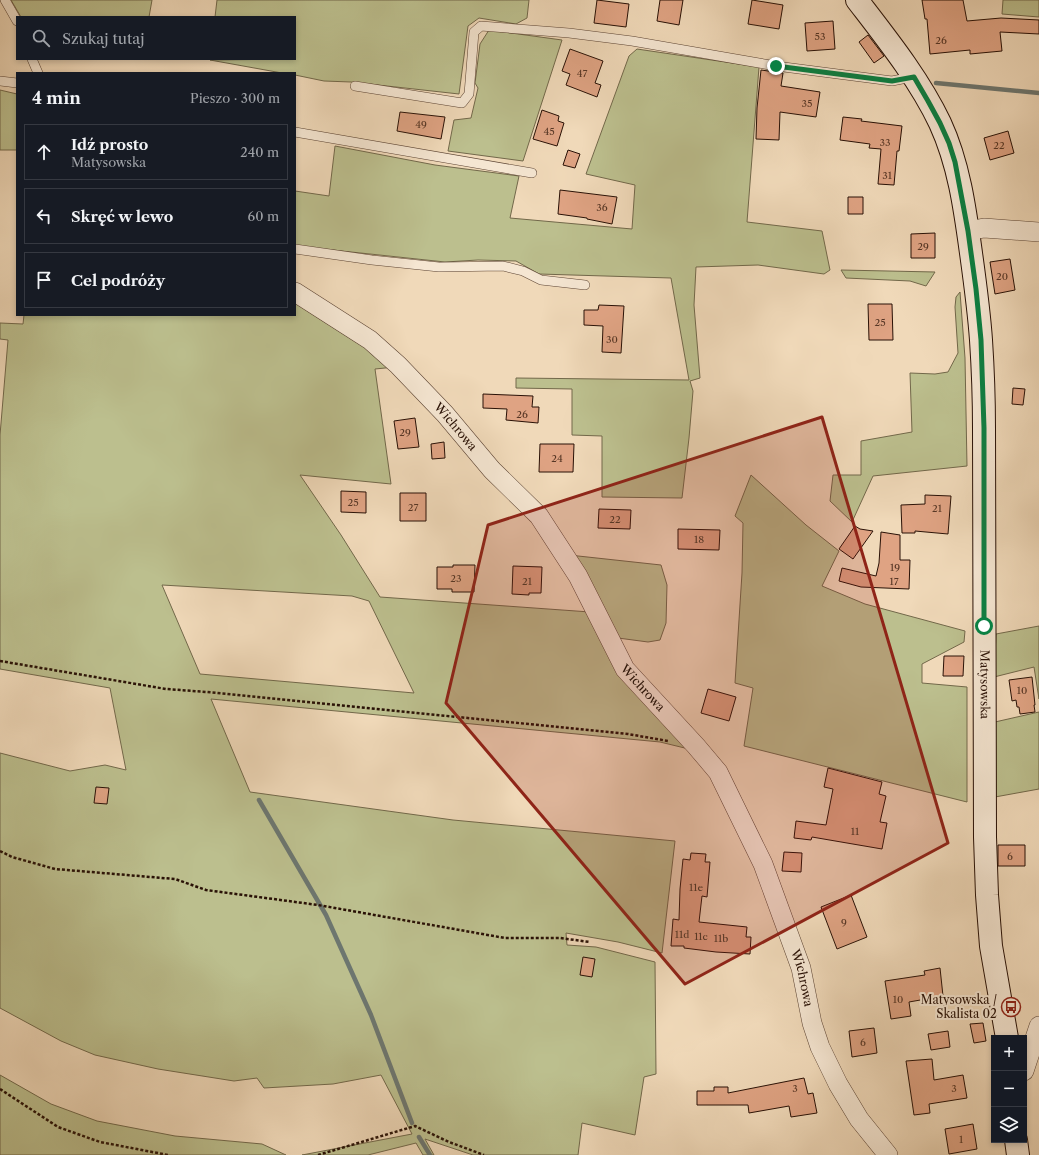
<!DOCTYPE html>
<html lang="pl">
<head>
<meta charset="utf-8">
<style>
	body { margin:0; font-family:"Libre Caslon Text",serif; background:#20242c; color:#f1f3f6 }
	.controls { position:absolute; right:12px; bottom:12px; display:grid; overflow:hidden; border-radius:0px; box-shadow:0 2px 6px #0003 }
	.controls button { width:36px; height:36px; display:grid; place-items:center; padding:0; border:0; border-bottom:1px solid #363941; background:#171b24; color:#f1f3f6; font:20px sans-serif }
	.stop { position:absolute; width:12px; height:12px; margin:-9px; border:3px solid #0b8043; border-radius:50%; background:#fff }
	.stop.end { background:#0b8043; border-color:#fff; box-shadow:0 1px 4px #0008 }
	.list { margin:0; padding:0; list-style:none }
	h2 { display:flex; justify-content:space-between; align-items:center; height:52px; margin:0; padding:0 16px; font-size:17px }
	h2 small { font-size:13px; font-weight:400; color:#9ea1a6 }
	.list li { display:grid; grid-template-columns:26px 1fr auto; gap:12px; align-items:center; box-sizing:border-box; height:56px; margin:0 8px 8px; padding:0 8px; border:1px solid #363941; border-radius:0px }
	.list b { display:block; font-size:15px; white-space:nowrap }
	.list p { margin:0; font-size:13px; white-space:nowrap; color:#9ea1a6 }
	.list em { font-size:13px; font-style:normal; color:#9ea1a6 }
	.icon { flex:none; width:22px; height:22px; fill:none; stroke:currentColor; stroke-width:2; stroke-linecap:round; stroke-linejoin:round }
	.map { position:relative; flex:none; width:1039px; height:1155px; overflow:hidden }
	.search { position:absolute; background:#171b24; box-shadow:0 2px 6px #0003; left:16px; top:16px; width:280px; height:44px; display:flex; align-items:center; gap:10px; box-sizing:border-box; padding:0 14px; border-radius:0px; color:#9ea1a6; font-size:15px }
	.panel { position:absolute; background:#171b24; box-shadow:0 2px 6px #0003; left:16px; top:72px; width:280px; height:244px; border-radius:0px }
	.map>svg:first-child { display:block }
	.green { fill:#bcbf8e; stroke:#72684a; fill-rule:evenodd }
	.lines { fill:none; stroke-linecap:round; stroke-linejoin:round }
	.stream { stroke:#6d766f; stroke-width:4.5 }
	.building { fill:#dfa383; stroke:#291106 }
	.lane-casing { stroke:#5b4333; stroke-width:10 }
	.street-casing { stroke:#5b4333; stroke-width:20 }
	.secondary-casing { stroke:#291106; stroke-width:24 }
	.path { stroke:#291106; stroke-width:2.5; stroke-dasharray:3 2; stroke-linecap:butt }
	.lane { stroke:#f5e6d2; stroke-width:9 }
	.street { stroke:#f5e6d2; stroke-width:19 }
	.secondary { stroke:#f5e6d2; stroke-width:22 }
	.route { stroke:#0b8043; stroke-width:5 }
	.marked { fill:#8f2418; fill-opacity:0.2; stroke:#8f2418; stroke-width:3; stroke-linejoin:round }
	.labels { text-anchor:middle; stroke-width:4; stroke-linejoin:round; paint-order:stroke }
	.number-label { font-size:10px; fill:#563625 }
	.street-label { font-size:12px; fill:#291106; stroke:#f5e6d2 }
	.poi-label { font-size:12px; fill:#291106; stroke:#f5e6d2; text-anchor:end }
</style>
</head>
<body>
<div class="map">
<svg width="1039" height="1155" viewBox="0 0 1039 1155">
	<rect width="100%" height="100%" fill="#f0d9b9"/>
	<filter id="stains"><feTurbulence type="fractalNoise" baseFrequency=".005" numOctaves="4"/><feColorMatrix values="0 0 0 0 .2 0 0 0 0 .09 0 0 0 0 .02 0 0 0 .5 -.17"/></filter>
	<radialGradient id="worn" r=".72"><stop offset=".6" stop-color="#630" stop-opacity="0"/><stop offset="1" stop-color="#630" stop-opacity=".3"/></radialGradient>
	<path class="green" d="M11,0H152L149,17H21Z
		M217,0H529L527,18L516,24L479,18L468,26L459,94L351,82L324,81L295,75V73H282L210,60L295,59V17H215Z
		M1003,0H1039V17L1002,14Z
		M489,30L562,40L523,161L448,151L454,120L471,118L478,88L475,83L480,44Z
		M637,49L759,67L747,222L822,231L830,270L824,274L758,265L696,267L694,305L700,378L690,381L693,391L689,438L682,498L602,497V436L572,435V389L516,388V378L689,380L671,278L539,274L516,261L478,260L445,262L295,246V191L329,196L335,146L435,165L519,176L510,218L632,229L635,185L586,174L629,56Z
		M0,90L17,94V150H0Z
		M841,270L935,272L926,286L910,281L846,278Z
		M960,292L965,358L967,466L873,476L852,522L830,501L833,475H861V441L912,432L910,373L935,374L948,372L958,353L955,307L956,297Z
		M295,303L395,367L375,369L391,484L300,475L341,535L380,597L590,612L693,750L660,742L211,699L250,792L453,820L675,841L662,953L618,942L566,933L567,945L596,947L655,962L656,1074L644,1077L635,1135L582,1123L578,1155H473L425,1139L434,1155H423L416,1143L368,1155H302L412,1134L381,1075L333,1084L264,1088L257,1078L234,1081L158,1069L95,1055L61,1041L0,1008V753L70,771L105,765L126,770L110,688L0,669V435L8,340L0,339V323L23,324L24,315H295ZM162,585L352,596L369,601L414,693L200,674Z
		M751,475L806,525L839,551L822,586L865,604L965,631L964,642L922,664V683L967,687V802L744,746L753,688L735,683L742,573L743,523L735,516Z
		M569,555L661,565L667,585L666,623L660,640L648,642L618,638Z
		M1039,626V699L1034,667L994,677L996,634Z
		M1039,712V789L995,797V722Z
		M0,1075L51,1104L97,1121L175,1136L262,1144L286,1155H0Z"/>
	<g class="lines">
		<path class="stream" d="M936,83L1039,93
			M259,800L326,915L371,1015L412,1123
			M419,1137L430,1155"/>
	</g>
	<path class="building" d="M597,0L629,4L626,27L594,23Z
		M660,0H683L679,25L657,21Z
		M752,0L783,5L779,29L748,24Z
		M922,0H963L967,21L1001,18L1039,20V34L1000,32L1002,51L970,54V50L930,54L927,19H925Z
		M833,21L835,49L807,51L805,23Z
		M868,35L884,56L874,63L859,42Z
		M570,49L603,61L595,83L601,85L597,97L566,85L570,74L562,71Z
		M761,70L783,73L781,86L820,92L816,117L780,112L779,140L756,139L757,108Z
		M542,110L559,116L558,121L564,123L557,146L533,139Z
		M400,112L445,117L441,139L397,131Z
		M843,117L862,119L861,121L902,126L899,151H897L894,185L878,184L881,149L869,148L870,144L840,140Z
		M1008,131L1014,153L990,160L984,138Z
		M568,150L580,154L575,168L563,165Z
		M560,190L617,197L612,224L587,219V218L558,214Z
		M848,197H863V214H848Z
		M935,233V258H911V234Z
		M1010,259L1015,290L995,294L990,262Z
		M868,304H892L893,340H869Z
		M599,305L624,306L621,353L602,352L603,326L584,325V310H598Z
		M1013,388L1025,389L1023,405L1012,404Z
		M483,394L533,396L532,407H539L538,423L506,420L507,409L483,408Z
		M415,418L419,447L398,449L394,421Z
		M444,442L445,458L432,459L431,444Z
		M540,444H574L573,472H539Z
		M341,491L366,492V513L341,512Z
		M400,493H426V521H400Z
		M925,495L951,496L948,534L915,531V533H902L901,505L925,504Z
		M599,509L631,510L630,529L598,528Z
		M855,526L860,529L873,531L853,559L839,549Z
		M678,529L720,530L719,550L678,549Z
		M881,532L900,535V560H910L909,589L861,587L839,581L842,568L876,576L879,563Z
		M453,565H475L474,592H452V589H437V567H453Z
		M513,566L542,567L541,593H529V595L512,594Z
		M944,656H964L963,676H943Z
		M1032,677L1035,705H1034L1035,712L1020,714L1019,707H1017L1016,700L1012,701L1009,680Z
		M708,689L736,697L729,721L701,713Z
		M828,768L882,782L879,794L886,796L880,822L887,823L882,849L812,837L811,840L794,838L796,821L826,825L833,789L824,787Z
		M96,787L109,788L107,804L94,803Z
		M998,845H1025V866H998Z
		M784,852L802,853L801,872L782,871Z
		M691,853L706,854L705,862H710L707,897L702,896L699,922L747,927L746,937H751L750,954L716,952L684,948V946H671L673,919L679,920L680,889L683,859L690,860Z
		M851,895L867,937L837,949L821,907Z
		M583,957L595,959L592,977L580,975Z
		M940,968L943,996L909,1002L911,1016L891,1019L885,981L925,975L924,971Z
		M983,1023L986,1041L974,1043L970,1024Z
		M874,1028L877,1053L852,1057L849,1031Z
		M948,1031L950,1047L931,1050L928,1034Z
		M932,1059L934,1080L963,1075L967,1098L929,1104L930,1113L914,1115L906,1061Z
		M804,1078L808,1094L813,1093L817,1113L791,1117L789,1106L749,1113L748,1105H697V1091H714V1087H728V1093Z
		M973,1124L977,1149L949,1154L945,1129Z"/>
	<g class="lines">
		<g class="lane-casing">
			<path id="lane" d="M5,0L17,21
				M32,59L38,73
				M0,81L17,83
				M355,86L462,103L469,94L474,32L481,26L569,33L632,41L776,66L892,81L912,77
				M295,132L532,173
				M295,249L372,260L439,267L503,266L523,271L541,280L585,285"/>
		</g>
		<g class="street-casing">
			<g id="street">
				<path d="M968,231L984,228L1039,232"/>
				<path id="s1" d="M295,292L370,340L398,365L445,414L492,470L539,516L578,576L625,669L696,746L718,772L763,864L801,968L812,1023L820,1047L838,1084L859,1119L888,1155"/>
				<path d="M1024,1071L1039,1026"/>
			</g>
		</g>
		<g class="secondary-casing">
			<g id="secondary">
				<path id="s2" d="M857,0C887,39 919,79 940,123C959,164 965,209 971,253C975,282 979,311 981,340C983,370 984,399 984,428L985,837L987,895L991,946L1007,1038"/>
				<path d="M1016,1140L1018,1155"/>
			</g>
		</g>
		<path class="path" d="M0,661L166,689L207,692L628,734L668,741
			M0,851L12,857L55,869L175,879L206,890L318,905L505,938H560L590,942
			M0,1089L58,1127L100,1142L168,1155
			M318,1155L415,1126L449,1142L484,1155"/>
		<use href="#lane" class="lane"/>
		<use href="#street" class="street"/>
		<use href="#secondary" class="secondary"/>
	</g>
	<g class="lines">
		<path class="route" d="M776,66L892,81L914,77L928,101L940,123L949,143L955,162L968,231L976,289L981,340L984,428V626"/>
	</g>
	<path class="marked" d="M822,417L948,843L685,984L446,703L488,525Z"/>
	<defs>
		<g id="bus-ring" transform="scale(1)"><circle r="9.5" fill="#f5e6d2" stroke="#8f2418" stroke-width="1.5"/><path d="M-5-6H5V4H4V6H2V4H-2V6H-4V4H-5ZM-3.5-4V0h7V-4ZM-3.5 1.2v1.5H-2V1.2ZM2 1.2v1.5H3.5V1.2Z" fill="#8f2418"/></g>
	</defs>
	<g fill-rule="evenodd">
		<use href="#bus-ring" x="1011" y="1007"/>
	</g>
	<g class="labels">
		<g class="number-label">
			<text x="820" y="40">53</text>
			<text x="941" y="44">26</text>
			<text x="582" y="77">47</text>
			<text x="807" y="107">35</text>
			<text x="421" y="128">49</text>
			<text x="549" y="135">45</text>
			<text x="885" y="146">33</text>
			<text x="999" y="149">22</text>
			<text x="887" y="179">31</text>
			<text x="602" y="211">36</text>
			<text x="923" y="250">29</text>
			<text x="1002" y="280">20</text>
			<text x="880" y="326">25</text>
			<text x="612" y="343">30</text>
			<text x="522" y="418">26</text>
			<text x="405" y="436">29</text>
			<text x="557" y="462">24</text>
			<text x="353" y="506">25</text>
			<text x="413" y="511">27</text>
			<text x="937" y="512">21</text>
			<text x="615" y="523">22</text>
			<text x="699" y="543">18</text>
			<text x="895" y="571">19</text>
			<text x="456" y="582">23</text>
			<text x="527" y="585">21</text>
			<text x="894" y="585">17</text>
			<text x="1022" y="694">10</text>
			<text x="855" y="835">11</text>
			<text x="1010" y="860">6</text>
			<text x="696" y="891">11e</text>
			<text x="844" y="926">9</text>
			<text x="682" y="938">11d</text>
			<text x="701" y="940">11c</text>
			<text x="721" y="942">11b</text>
			<text x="898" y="1003">10</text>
			<text x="863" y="1046">6</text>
			<text x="795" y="1092">3</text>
			<text x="954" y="1092">3</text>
			<text x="961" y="1143">1</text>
		</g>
		<g class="street-label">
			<text dy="4" stroke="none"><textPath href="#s1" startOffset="211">Wichrowa</textPath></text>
			<text dy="4" stroke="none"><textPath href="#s2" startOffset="715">Matysowska</textPath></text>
			<text dy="4" stroke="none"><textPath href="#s1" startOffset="535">Wichrowa</textPath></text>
			<text dy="4" stroke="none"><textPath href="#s1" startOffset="871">Wichrowa</textPath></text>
		</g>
		<g class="poi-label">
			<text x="997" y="1004">Matysowska /<tspan x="997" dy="14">Skalista 02</tspan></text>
		</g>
	</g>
	<rect width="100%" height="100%" filter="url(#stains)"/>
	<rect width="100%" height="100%" fill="url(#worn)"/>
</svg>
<div class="controls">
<button>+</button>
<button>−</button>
<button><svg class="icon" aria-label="layers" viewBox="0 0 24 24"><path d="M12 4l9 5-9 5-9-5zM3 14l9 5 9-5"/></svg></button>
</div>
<div class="stop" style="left:984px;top:626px"></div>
<div class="stop end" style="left:776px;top:66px"></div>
<div class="search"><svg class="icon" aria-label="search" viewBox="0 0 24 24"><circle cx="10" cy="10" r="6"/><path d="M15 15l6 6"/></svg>Szukaj tutaj</div>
<section class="panel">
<h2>4 min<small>Pieszo · 300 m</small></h2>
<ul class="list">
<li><svg class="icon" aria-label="ahead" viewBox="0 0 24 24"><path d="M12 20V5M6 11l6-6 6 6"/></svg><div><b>Idź prosto</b><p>Matysowska</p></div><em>240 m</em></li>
<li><svg class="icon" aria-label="left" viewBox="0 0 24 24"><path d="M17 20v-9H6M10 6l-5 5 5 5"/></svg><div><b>Skręć w lewo</b></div><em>60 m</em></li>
<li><svg class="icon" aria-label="arrive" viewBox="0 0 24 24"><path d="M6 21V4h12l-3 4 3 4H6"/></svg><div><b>Cel podróży</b></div></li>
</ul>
</section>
</div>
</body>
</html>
